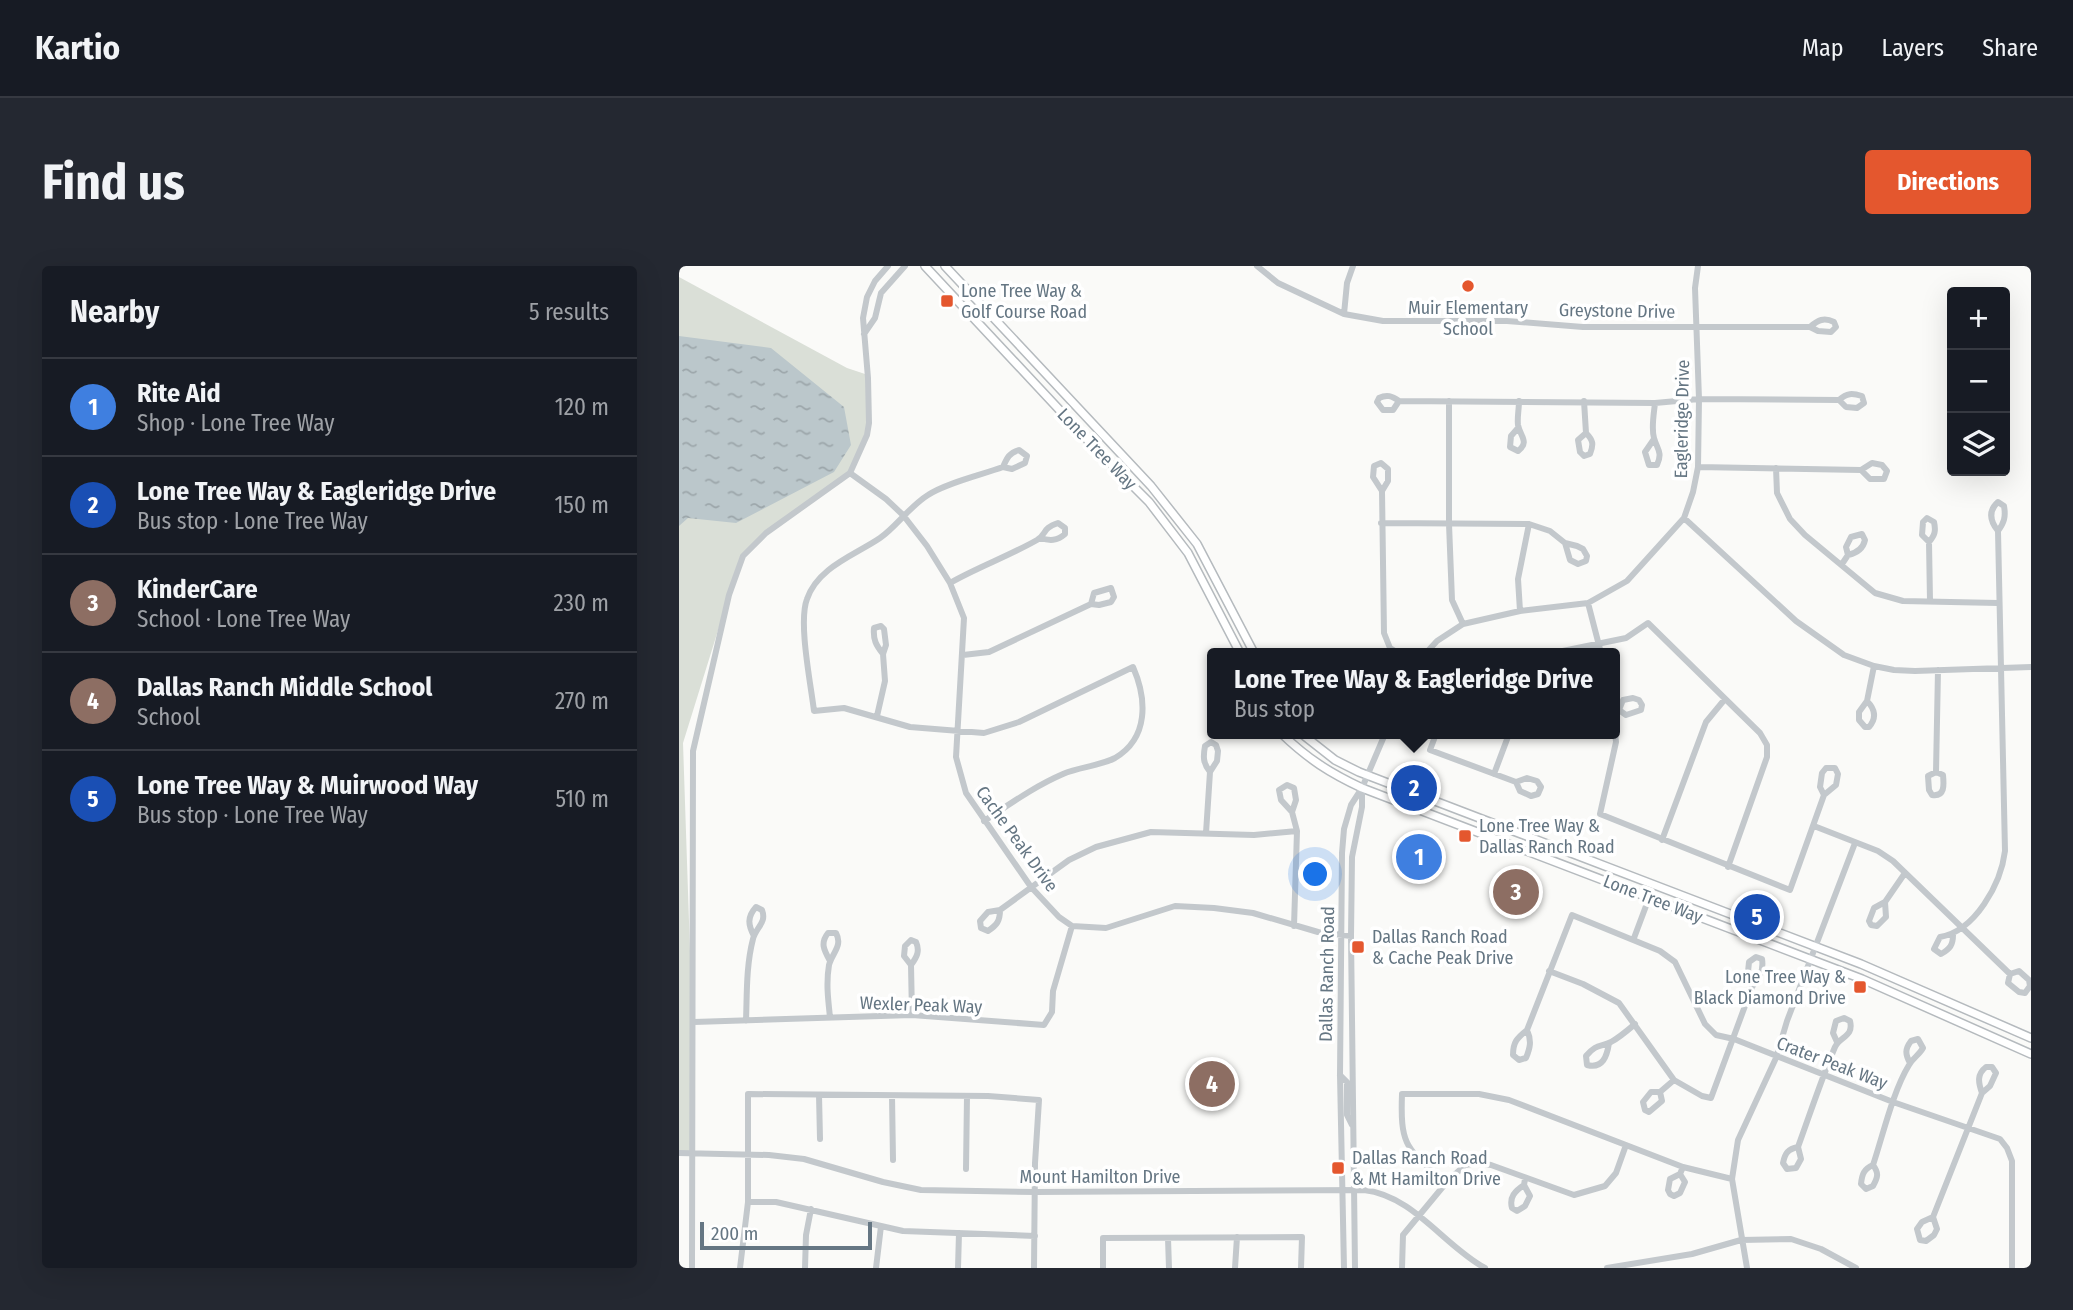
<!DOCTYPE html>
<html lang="en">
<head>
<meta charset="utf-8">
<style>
	body { margin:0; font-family:"Fira Sans Condensed",sans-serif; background:#242831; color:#f1f3f6 }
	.controls { position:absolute; right:21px; top:21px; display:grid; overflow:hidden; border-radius:7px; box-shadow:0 7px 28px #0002 }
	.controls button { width:63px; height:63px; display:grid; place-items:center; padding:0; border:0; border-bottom:2px solid #363941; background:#171b24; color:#f1f3f6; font:35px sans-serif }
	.scale { position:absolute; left:21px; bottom:18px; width:172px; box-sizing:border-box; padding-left:7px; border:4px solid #657683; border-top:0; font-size:19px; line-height:24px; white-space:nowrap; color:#657683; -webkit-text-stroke:5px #fff; paint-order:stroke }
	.you { position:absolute; left:637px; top:609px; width:24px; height:24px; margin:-18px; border:5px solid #fff; border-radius:50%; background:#1a73e8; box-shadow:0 0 0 10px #1a73e833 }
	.badge { display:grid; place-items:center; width:46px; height:46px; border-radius:50%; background:#e4572e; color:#fff; font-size:23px; font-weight:700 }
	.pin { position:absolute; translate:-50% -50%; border:4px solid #fff; box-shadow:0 2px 7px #0006 }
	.popup { position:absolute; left:528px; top:382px; width:413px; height:91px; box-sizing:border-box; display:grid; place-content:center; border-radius:7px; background:#171b24; filter:drop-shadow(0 2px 5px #0005); font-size:23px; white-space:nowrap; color:#9ea1a6 }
	.popup b { font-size:26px; color:#f1f3f6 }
	.popup::after { content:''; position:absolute; left:50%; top:100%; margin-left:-14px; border:14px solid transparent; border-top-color:#171b24 }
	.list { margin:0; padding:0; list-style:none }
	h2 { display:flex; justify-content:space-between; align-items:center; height:91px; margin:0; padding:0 28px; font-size:30px }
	h2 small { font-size:23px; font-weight:400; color:#9ea1a6 }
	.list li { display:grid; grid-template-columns:46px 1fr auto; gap:21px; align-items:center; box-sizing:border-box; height:98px; padding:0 28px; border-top:2px solid #363941 }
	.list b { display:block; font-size:26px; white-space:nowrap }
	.list p { margin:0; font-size:23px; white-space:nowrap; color:#9ea1a6 }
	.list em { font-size:23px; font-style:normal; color:#9ea1a6 }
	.icon { flex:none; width:38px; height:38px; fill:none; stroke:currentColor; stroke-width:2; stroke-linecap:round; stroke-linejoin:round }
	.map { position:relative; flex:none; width:1352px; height:1002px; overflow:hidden; border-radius:7px }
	header { display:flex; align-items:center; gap:42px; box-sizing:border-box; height:98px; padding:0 35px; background:#171b24; border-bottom:2px solid #363941 }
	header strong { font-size:33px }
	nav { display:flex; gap:38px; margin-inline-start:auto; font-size:24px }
	.intro { display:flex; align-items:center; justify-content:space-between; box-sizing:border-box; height:168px; padding:0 42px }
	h1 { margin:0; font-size:49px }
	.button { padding:18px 32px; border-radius:7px; background:#e4572e; color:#fff; font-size:24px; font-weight:700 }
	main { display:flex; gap:42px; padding:0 42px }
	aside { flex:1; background:#171b24; border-radius:7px; box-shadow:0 7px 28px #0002 }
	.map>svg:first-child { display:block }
	.green { fill:#dadfd7 }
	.water { fill:url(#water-ripples) }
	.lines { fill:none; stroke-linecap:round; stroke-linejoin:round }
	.major-casing { stroke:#b5babe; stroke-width:10 }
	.minor { stroke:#c3c8cc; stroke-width:6 }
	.major { stroke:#fff; stroke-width:7 }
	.poi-dot { fill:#e4572e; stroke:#fff; stroke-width:2.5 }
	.labels { text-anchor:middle; stroke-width:7; stroke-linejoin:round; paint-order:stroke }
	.poi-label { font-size:18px; fill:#657683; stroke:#fff; text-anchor:start }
	.street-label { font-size:18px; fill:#657683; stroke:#fff }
</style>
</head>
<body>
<header>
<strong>Kartio</strong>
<nav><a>Map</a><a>Layers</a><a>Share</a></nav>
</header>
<div class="intro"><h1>Find us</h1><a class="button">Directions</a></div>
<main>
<aside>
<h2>Nearby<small>5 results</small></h2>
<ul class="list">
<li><span class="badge" style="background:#3f7fe0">1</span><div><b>Rite Aid</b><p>Shop · Lone Tree Way</p></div><em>120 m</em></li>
<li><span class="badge" style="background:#1a4fb4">2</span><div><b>Lone Tree Way &amp; Eagleridge Drive</b><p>Bus stop · Lone Tree Way</p></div><em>150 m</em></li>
<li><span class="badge" style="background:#8d6e63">3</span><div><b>KinderCare</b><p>School · Lone Tree Way</p></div><em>230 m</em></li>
<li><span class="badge" style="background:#8d6e63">4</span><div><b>Dallas Ranch Middle School</b><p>School</p></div><em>270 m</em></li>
<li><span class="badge" style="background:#1a4fb4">5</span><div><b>Lone Tree Way &amp; Muirwood Way</b><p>Bus stop · Lone Tree Way</p></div><em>510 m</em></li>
</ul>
</aside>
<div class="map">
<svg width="1352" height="1002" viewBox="0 0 1352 1002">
	<defs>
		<pattern id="water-ripples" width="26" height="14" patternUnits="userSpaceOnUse" patternTransform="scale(1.75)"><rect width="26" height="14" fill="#bbc7cb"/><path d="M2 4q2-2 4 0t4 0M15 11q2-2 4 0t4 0" fill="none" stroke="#9ca6aa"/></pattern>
	</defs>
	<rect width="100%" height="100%" fill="#fafaf8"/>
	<path class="green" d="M0,11L168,102L189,109L190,157L171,207L87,267L64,290L50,329L4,477L15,804L14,888L0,887Z"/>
	<path class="water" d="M0,70L92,82L165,141L172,179L155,206L57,257L9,252L0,260Z"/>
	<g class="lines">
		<g class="major-casing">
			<path id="major" d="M246,0L416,182L470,236L509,287L561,387
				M266,0L472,220L518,278L575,387
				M603,468C629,493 651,507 683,522L1183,713L1352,788
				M623,468L656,494L680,506L1182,698L1352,772"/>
		</g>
		<path class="minor" d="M578,0L599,17L665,48L704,55H828L904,61H1131L1139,65L1152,66L1157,61L1155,56C1145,51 1139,54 1131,61
			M665,48L668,17L674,0
			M185,68L196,52L202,27L226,0
			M720,135L714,144H704L698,136L700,132C708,128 713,130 720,135L976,137L1020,133L1160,134C1168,127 1173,127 1183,130L1185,137L1178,142L1167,141L1160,134
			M770,135V258L773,334L784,358
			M905,135L907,167C914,174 915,178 911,188L905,190L901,186L899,174L907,167
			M839,162L832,170L831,181L839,185C851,176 841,170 839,159C838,152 840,143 840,135
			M975,173L966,186L970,199H978C984,186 978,183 975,172C972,162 975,147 976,137
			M1019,201L1182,204L1193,197L1203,199L1208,205L1205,213H1191L1182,204
			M1097,202L1098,227L1111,253L1126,269L1196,327L1224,335L1319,337
			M171,207L207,233L224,249L248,280L271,317L285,352L277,491L287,527L352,621L380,651L393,660L427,662L496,640L535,642L574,647L639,666L672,670
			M703,225L694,211L695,200L702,197L709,203V215L703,225L705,367L711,382L719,387
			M1005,252L1117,355L1165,389L1195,400L1215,404L1236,405L1352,401
			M702,257L850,258L871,265L886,277L898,280L904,283L908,290L907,295L899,298L891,294L886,277
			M1250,276L1243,269L1244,256L1248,252L1255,256C1257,265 1256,269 1250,276L1251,335
			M1163,298L1169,289C1178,287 1184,283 1186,274L1183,268L1172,271L1167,281L1169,289
			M271,317C299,301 330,290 358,274C369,267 362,263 379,257L386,262V268C378,275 371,275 361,272
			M909,337L922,387
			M841,345L839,313L850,258
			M747,387L758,375L784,358L841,345L909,337L948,315L1005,252L1014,226L1019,201L1020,133L1016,22L1019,0
			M874,387L947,372L969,357L1081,467L1088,479V491L1049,601
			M284,389L310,386L412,338L420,339L432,336L435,331L432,322L415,327L412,338
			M1188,435C1196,443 1198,452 1190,461H1186L1180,454V446Z
			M1188,435L1195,400
			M936,444H940L947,449L962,444L963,439L960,434L954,432L944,434L940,444
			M198,450L206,415L204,388L207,379L205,363L202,360L195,362C194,374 197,379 204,388
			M936,466L937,476L921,548L1111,624L1145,529L1157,519L1159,508L1156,502H1147L1143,507L1141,521L1145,529
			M757,468L751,484L837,516L841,525L852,530L859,528L862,521L858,515L848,512L837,516
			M1257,506L1259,404
			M1257,506L1264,509C1265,519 1266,531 1253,529L1250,524L1249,510Z
			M815,508L830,468
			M613,546L602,534L600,524L608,519L615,522L617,534L613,546L618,565L615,660
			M305,555C331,538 356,520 384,508C400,501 421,500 436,492C470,472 468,433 454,401L340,456L305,467L231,461L165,442L135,445C132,419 119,356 128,333C139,301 176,289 201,272C218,260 230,241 249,229C267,217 302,209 324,201L333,203L346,197L348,190L340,184C330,187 328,192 324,201
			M1135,560L1199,585L1214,595L1331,708
			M527,567L531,506L538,495L539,485L537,479L532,476L526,480C524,491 524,497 531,506
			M983,574L1027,456L1046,433
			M1206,636L1207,651L1198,660L1192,659L1190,655L1195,642L1206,636L1226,607
			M321,644C321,655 318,659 309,665L302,662L301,655L309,646L321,644L390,594L417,581L472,566L575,569L618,565
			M1274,669C1274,679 1271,683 1262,688L1255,683L1261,671C1296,665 1322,618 1326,585L1319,265C1325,257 1327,251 1325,240L1319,236C1309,245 1311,255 1319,265
			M955,672L970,632
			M151,695C145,684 141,677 149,667H157C164,680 153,687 150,699C147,717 149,733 151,751
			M232,699C238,691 241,685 237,676L232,674L226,680L225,690L232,699L233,749
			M870,705L904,718L940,737L995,814L1023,830L1032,832L1073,721C1080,712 1085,705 1083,693L1077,691L1070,696L1069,706L1073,721
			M1340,705L1350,714L1351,720L1346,727L1340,726L1329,717L1331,708Z
			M67,755C68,728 67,700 74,673C77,661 88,657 83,644L77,641C68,651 69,659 75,670
			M15,756L233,749L365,759L373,746L374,725L393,660
			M848,764C853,775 851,782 847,792L840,794L834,789C834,776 838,772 848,764L893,649L981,685L996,696L1026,758L1037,769L1055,773L1214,836L1321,873L1328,882L1333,895V1002
			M930,777C928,790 924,803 908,799L907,790C917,778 921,781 932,776C941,771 949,764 956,758
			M661,809L668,816V849L673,859
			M981,826L983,835L970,846L966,844L964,836L972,826H981L995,814
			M140,829L141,873
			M213,830L214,894
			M1119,881C1109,883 1106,887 1104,897L1108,903L1117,902L1122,893L1119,881C1131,848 1142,814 1156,781C1161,770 1175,771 1171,755L1165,752L1157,755L1154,767L1158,776
			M0,887L90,889L125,893L204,916L242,924L356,926L685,924C735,930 764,979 806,1002
			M1194,899C1200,907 1199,911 1194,920L1187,923L1182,918C1183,908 1185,903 1194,899C1204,869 1214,825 1230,799C1234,792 1240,789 1244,782L1239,773L1232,775C1226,783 1226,788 1231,797
			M287,903L288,830
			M1001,908L1006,916L1001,927L995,930L991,928L989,924L991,913L1001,908L1004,901
			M767,917C728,882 721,882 723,828H800L830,834L1004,901L1053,913
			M845,919C836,925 830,931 833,942L838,945L846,940L851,930L845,919L846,913
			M69,936H97L224,965L356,970
			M1254,951L1243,956L1238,963L1241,974L1247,975L1255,969L1258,963L1254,951L1303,827L1311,820L1317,807L1313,801H1307C1298,808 1299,816 1303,827
			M489,972L490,1002
			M13,1002L14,485L50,329L64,290L87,267L171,207L188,169L190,157L189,112L184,52L188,31L196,15L209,0
			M61,1002L69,936V828L309,830L360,834L356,897L355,1002
			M126,1002L127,969L132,943
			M197,1002L202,960
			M279,1002L280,967
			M424,1002V972L623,971L622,1002
			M556,1002L558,971
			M665,1002L661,809L663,587L665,563L672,539L683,522L706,468
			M676,1002L672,670L673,591L683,541V524
			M723,1002L724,969L767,917L786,899L799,897L812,899L895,929L926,920L937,907L947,879
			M928,1002L1013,988L1062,974L1112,973L1142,983L1177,1002
			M1068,1002L1053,913L1059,874L1097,792L1108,755L1176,577"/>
		<use href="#major" class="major"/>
	</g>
	<g class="poi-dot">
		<circle cx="789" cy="20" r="7"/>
		<rect x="261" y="28" width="14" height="14" rx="3.5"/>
		<rect x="779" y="563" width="14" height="14" rx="3.5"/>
		<rect x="672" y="674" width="14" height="14" rx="3.5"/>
		<rect x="1174" y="714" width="14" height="14" rx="3.5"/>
		<rect x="652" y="895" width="14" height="14" rx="3.5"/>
	</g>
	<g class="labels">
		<g class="poi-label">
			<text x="282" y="31">Lone Tree Way &amp;<tspan x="282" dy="21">Golf Course Road</tspan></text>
			<text x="789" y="48" text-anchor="middle">Muir Elementary<tspan x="789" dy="21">School</tspan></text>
			<text x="800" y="566">Lone Tree Way &amp;<tspan x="800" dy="21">Dallas Ranch Road</tspan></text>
			<text x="693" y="677">Dallas Ranch Road<tspan x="693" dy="21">&amp; Cache Peak Drive</tspan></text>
			<text x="1167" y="717" text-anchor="end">Lone Tree Way &amp;<tspan x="1167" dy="21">Black Diamond Drive</tspan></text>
			<text x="673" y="898">Dallas Ranch Road<tspan x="673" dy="21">&amp; Mt Hamilton Drive</tspan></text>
		</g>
		<g class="street-label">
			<text transform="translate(938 45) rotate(1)" y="6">Greystone Drive</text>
			<text transform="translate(1003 153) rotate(-89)" y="6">Eagleridge Drive</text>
			<text transform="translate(418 183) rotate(46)" y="6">Lone Tree Way</text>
			<text transform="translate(338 573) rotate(54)" y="6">Cache Peak Drive</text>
			<text transform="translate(974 633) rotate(21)" y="6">Lone Tree Way</text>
			<text transform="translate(648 708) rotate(-89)" y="6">Dallas Ranch Road</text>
			<text transform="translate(242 739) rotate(2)" y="6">Wexler Peak Way</text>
			<text transform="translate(1153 797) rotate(21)" y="6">Crater Peak Way</text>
			<text x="421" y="917">Mount Hamilton Drive</text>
		</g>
	</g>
</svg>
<div class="controls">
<button>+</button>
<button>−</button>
<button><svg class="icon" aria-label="layers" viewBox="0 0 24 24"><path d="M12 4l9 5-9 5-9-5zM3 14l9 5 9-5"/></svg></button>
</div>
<div class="scale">200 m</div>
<div class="you"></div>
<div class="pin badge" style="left:740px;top:591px;background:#3f7fe0">1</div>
<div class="pin badge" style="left:735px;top:522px;background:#1a4fb4">2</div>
<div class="popup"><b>Lone Tree Way &amp; Eagleridge Drive</b>Bus stop</div>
<div class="pin badge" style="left:837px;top:626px;background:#8d6e63">3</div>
<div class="pin badge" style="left:533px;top:818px;background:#8d6e63">4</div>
<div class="pin badge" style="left:1078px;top:651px;background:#1a4fb4">5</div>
</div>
</main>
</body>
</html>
